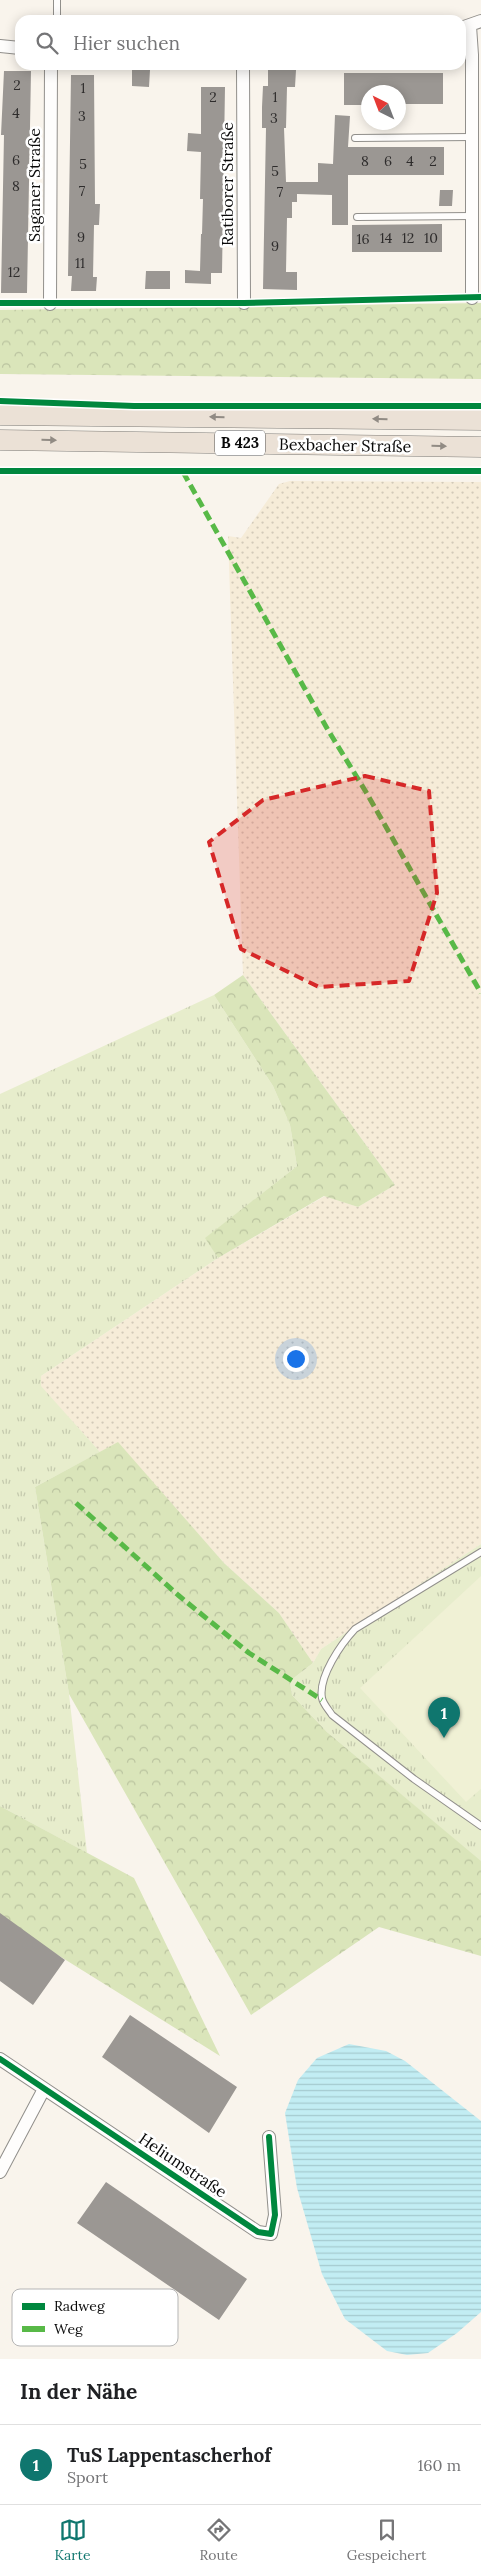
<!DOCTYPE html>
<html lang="de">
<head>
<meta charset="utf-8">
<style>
	body { margin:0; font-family:Lora,serif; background:#f2f2f2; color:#202124 }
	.compass { position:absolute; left:361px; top:85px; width:45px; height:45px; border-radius:50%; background:#fff; box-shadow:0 2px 12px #0003; rotate:318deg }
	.you { position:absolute; left:295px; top:1358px; width:18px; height:18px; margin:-12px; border:4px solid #fff; border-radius:50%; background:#1a73e8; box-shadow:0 0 0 8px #1a73e833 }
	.badge { display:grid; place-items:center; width:32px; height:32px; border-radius:50%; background:#0f766e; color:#fff; font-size:16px; font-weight:700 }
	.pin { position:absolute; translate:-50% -41px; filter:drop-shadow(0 1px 2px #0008) }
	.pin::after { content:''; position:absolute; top:26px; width:18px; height:15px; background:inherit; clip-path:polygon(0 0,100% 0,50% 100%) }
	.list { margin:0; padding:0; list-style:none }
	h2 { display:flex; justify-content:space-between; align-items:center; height:65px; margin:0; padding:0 20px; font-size:21px }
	h2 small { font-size:16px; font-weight:400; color:#757577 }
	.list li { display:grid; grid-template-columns:32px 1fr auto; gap:15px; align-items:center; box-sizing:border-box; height:80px; padding:0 20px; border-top:1px solid #e0e0e0 }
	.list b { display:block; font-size:19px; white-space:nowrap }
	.list p { margin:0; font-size:16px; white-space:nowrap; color:#757577 }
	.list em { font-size:16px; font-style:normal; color:#757577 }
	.icon { flex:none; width:28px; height:28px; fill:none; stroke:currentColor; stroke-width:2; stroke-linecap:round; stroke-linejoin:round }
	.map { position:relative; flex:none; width:481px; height:2359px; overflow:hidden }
	.search { position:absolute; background:#fff; box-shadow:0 2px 12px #0003; left:15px; right:15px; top:15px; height:55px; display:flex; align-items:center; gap:12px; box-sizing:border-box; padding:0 18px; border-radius:15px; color:#757577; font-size:19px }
	.sheet { height:145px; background:#fff }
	nav { display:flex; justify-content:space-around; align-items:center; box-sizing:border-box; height:70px; border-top:1px solid #e0e0e0; background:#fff; font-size:14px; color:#757577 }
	nav a { display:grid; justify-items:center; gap:2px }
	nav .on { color:#0f766e }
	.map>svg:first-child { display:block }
	.farmland { fill:url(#farmland-dots) }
	.grass { fill:url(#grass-tufts) }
	.forest { fill:url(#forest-crowns) }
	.pitch { fill:#f0f1d5 }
	.water { fill:url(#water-rules) }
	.building { fill:#9b9793 }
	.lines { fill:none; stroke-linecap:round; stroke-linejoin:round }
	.lane-casing { stroke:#918f8b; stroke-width:8 }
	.street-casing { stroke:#918f8b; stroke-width:14 }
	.primary-casing { stroke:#7e7c78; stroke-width:21 }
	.lane { stroke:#fefdfc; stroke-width:6 }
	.street { stroke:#fefdfc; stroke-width:12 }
	.primary { stroke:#ebe1d6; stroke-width:20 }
	.quiet { stroke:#58b947; stroke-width:5; stroke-dasharray:10 5; stroke-linecap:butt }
	.cycleway-casing { stroke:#fff; stroke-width:9 }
	.cycleway { stroke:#00873e; stroke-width:6 }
	.oneway { fill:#918b84 }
	.marked { fill:#d62828; fill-opacity:0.2; stroke:#d62828; stroke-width:4; stroke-dasharray:10 6; stroke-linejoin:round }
	.labels { text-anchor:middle; stroke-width:5; stroke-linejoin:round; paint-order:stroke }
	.number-label { font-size:14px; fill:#2e2c2c }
	.shield { fill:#fff; stroke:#535353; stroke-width:1 }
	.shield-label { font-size:15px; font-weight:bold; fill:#090909 }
	.street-label { font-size:16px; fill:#090909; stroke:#fff }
	.key { fill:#fff; stroke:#b5b5b5; stroke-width:1 }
	.key-label { font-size:14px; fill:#090909 }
</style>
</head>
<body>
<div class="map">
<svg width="481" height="2359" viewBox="0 0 481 2359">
	<defs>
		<pattern id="farmland-dots" width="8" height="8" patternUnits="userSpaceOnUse" patternTransform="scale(1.25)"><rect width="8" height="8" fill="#f6ecd8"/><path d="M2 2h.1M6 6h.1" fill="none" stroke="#d2c9b8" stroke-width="1.8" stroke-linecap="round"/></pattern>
		<pattern id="grass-tufts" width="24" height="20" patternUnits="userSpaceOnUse" patternTransform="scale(1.25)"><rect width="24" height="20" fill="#e7edcc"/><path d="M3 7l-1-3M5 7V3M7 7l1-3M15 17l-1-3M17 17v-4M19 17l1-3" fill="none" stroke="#c5caae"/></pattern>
		<pattern id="forest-crowns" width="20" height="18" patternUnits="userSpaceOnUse" patternTransform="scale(1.25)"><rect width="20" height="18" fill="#dae5ba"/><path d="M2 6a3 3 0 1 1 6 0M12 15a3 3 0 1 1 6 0" fill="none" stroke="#bac39f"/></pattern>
		<pattern id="water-rules" width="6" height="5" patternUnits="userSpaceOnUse" patternTransform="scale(1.25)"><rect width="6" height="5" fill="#c2edf3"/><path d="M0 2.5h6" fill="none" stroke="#a5cacf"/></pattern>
	</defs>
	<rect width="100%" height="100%" fill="#f9f4ec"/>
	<path class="farmland" d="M290,481L481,482V1544L321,1649L313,1663L279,1613L224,1563L118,1443L100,1452L40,1386L41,1376L218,1258L325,1196L358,1207L395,1185L243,975L228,536L241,538L279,484Z"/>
	<path class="grass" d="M214,995L273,1086L290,1125L297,1166L206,1238L218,1258L41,1376V1386L100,1452L35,1487L69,1694L87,1853L0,1806V1094Z
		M481,1544V1861H480L327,1732L292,1695L290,1681L313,1663L321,1649Z"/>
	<path class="forest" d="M481,303V379L0,374V310Z
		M243,975L395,1185L358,1207L324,1196L218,1258L205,1238L297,1166L290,1125L273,1086L214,995Z
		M118,1442L224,1563L279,1613L313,1663L290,1681L292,1695L327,1732L481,1861V1956L379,1927L251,2015L69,1694L35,1487Z
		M0,1806L134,1878L220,2056L0,1919Z"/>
	<path class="pitch" d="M481,1576V1789L466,1802L360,1688Z"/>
	<path class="water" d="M349,2044L386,2051L405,2061L481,2121V2312L457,2333L428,2353L407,2355L387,2351L345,2319L322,2274L297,2188L285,2113L298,2080L317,2058Z"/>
	<path class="building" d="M132,70H150L149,87L132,86Z
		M268,70H296L295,87H287L286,128H284L286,182H318V163L333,164L335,115L350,116L348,147H444V175H348V225H332V195L297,194V202H292V218H287L286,272H297V290L263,289L266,128H262V107L263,86H268Z
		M4,71H31L27,293H1L4,135H1Z
		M344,73H443V104H398V92H368V105H344Z
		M71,75H94L95,204H100L99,225H94L93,277H97L96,291H71L72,276H68Z
		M201,87H225L222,273H211V284L185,283V270L200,271L201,234H202L203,199H200L201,152L187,151L188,133L201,134Z
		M440,190H453L452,206H439Z
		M442,224V252H352V225Z
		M146,271H170V289H145Z
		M0,1913L65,1960L33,2005L0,1981Z
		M130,2015L237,2087L209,2133L102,2057Z
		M106,2182L247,2279L219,2320L77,2223Z"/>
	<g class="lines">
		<g class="lane-casing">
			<path id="lane" d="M57,0V20
				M355,138L472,137
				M357,217L472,216
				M481,1552L355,1629C341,1644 318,1677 322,1698C323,1704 329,1710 332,1715L414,1779L481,1826"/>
		</g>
		<g class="street-casing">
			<path id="street" d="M470,26L472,55V298
				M461,28L481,21
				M0,46L20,48
				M243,65L244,303
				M50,304L51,65
				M0,2059L258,2232L271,2234L275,2215L269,2137
				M0,2172L44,2089"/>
		</g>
		<g class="primary-casing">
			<path id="primary" d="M0,415L481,420
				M0,440L481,447"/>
		</g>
		<use href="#lane" class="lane"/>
		<use href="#street" class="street"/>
		<use href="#primary" class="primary"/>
		<path class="quiet" d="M183,472L328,730L366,792L481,993
			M76,1503L178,1595L249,1653L322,1700"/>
		<g class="cycleway-casing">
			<path id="cycleway" d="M0,303H244L481,297
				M0,401L134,406H481
				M0,471H481
				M0,2059L258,2232L271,2234L275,2215L269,2137"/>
		</g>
		<use href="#cycleway" class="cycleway"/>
	</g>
	<defs><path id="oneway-solid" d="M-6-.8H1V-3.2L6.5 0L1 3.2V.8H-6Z" transform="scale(1.25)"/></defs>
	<g class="oneway">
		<use href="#oneway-solid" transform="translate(217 417) rotate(-179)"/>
		<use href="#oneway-solid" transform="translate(380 419) rotate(-179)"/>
		<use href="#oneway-solid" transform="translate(49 440) rotate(1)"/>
		<use href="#oneway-solid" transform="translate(439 446) rotate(1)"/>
	</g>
	<path class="marked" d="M365,776L429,791L437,893L409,981L319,987L241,949L209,842L263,800Z"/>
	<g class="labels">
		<g class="number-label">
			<text x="17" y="90">2</text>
			<text x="83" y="93">1</text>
			<text x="213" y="102">2</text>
			<text x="275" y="102">1</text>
			<text x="16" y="118">4</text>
			<text x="82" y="121">3</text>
			<text x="274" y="123">3</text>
			<text x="16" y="165">6</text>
			<text x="365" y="166">8</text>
			<text x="388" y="166">6</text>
			<text x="410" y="166">4</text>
			<text x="433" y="166">2</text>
			<text x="83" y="169">5</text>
			<text x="275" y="176">5</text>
			<text x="16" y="191">8</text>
			<text x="82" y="196">7</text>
			<text x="280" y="197">7</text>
			<text x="81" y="242">9</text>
			<text x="386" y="243">14</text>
			<text x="408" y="243">12</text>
			<text x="431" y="243">10</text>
			<text x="363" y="244">16</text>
			<text x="275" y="251">9</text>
			<text x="80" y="268">11</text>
			<text x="14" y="277">12</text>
		</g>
		<rect class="shield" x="215" y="430.5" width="50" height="25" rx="4"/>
		<g class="shield-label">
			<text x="240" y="448">B 423</text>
		</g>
		<g class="street-label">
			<text transform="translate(227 184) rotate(-90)" y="6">Ratiborer Straße</text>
			<text transform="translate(34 185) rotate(-90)" y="6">Saganer Straße</text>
			<text transform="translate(345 445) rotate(1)" y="6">Bexbacher Straße</text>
			<text transform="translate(183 2165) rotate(34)" y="6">Heliumstraße</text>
		</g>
	</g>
	<rect x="12" y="2289" width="166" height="57" rx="8" class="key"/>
	<rect x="22" y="2303" width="23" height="7" fill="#00873e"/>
	<rect x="22" y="2326" width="23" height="6" fill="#58b947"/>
	<g class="key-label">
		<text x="54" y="2311">Radweg</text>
		<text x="54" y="2334">Weg</text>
	</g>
</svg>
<svg class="compass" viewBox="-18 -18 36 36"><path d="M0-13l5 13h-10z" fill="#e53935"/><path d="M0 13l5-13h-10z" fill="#757577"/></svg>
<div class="you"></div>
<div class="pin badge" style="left:444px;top:1738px">1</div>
<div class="search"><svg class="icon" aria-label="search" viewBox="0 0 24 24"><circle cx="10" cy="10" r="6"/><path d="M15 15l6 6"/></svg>Hier suchen</div>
</div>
<section class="sheet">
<h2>In der Nähe<small></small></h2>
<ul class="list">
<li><span class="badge">1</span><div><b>TuS Lappentascherhof</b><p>Sport</p></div><em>160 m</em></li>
</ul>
</section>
<nav>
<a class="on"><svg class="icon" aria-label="map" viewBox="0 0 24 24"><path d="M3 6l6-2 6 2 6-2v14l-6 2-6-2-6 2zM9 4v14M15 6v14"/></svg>Karte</a>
<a><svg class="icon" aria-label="directions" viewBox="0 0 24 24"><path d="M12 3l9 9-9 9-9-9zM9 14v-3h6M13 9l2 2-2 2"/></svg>Route</a>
<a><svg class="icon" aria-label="saved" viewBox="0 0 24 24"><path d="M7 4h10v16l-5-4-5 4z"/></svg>Gespeichert</a>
</nav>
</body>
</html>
